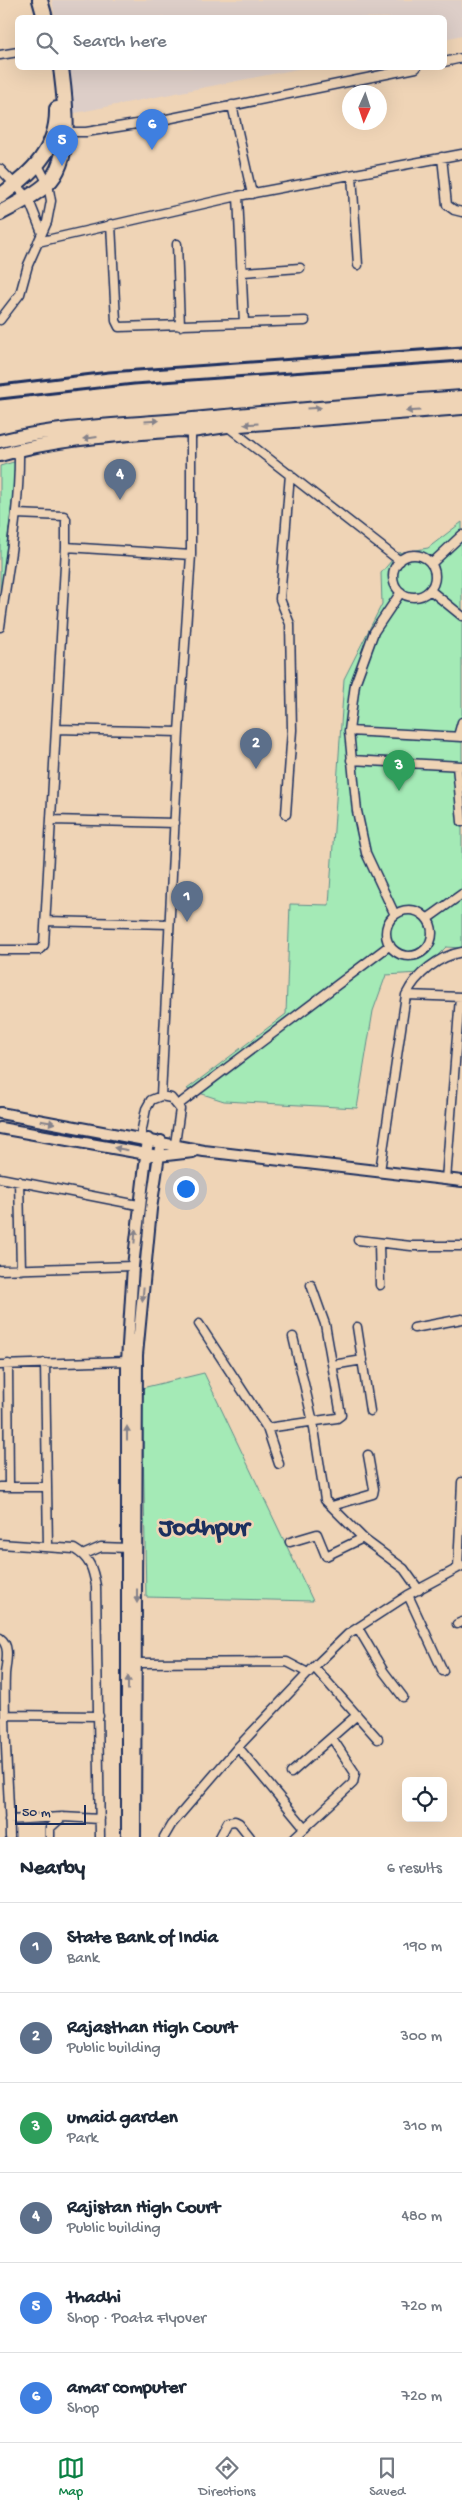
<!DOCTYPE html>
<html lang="en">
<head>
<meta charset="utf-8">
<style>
	body { margin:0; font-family:"Gochi Hand",sans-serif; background:#f6f6f7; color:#1f2937 }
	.controls { position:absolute; right:15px; bottom:15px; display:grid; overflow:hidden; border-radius:8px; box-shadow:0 5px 20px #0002 }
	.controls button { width:45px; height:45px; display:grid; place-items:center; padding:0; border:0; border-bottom:1px solid #e0e1e3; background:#fff; color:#1f2937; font:25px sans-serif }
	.compass { position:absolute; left:342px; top:85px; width:45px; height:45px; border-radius:50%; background:#fff; box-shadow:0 5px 20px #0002; rotate:183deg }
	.scale { position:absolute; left:15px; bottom:12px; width:71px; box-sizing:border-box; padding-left:5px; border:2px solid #1b2f5e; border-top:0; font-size:14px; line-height:18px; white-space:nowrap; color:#1b2f5e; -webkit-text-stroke:4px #efd4b6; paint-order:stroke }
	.you { position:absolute; left:185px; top:1188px; width:18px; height:18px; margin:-12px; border:4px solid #fff; border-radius:50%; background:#1a73e8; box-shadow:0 0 0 8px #1a73e833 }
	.badge { display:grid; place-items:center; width:32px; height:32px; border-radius:50%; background:#0b8043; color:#fff; font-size:16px; font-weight:700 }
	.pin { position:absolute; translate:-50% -41px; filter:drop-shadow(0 1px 2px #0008) }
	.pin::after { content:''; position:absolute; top:26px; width:18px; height:15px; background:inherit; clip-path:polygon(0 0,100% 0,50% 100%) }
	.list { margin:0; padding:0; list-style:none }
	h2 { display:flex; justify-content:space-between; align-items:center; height:65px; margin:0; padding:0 20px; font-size:21px }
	h2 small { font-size:16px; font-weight:400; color:#747a83 }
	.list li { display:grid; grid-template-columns:32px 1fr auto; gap:15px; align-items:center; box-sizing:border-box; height:90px; padding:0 20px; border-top:1px solid #e0e1e3 }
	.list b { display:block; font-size:19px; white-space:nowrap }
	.list p { margin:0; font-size:16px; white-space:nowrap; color:#747a83 }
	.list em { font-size:16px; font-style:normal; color:#747a83 }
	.icon { flex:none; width:28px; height:28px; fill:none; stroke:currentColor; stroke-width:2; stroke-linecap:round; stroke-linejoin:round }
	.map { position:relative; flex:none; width:462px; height:1837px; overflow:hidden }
	.search { position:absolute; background:#fff; box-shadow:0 5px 20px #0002; left:15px; right:15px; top:15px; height:55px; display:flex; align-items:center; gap:12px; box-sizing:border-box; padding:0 18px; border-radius:8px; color:#747a83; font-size:19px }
	.sheet { height:605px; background:#fff }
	nav { display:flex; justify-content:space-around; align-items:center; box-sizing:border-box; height:70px; border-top:1px solid #e0e1e3; background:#fff; font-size:14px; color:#747a83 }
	nav a { display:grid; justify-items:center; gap:2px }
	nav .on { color:#0b8043 }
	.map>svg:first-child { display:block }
	.built { fill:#ddcec8 }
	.green { fill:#a4eab6; stroke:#608c8a }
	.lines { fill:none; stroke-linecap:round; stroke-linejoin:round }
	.minor-casing { stroke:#1b2f5e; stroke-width:11 }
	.tertiary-casing { stroke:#1b2f5e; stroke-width:14 }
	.primary-casing { stroke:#1b2f5e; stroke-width:16 }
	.trunk-casing { stroke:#1b2f5e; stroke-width:18 }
	.minor { stroke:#efd4b6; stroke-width:8 }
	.tertiary { stroke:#efd4b6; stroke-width:10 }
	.primary { stroke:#efd4b6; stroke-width:12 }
	.trunk { stroke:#efd4b6; stroke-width:14 }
	.rail { stroke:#1b2f5e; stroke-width:3 }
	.oneway { fill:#85828a }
	.labels { text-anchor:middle; stroke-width:5; stroke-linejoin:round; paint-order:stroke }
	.town-label { font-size:26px; font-weight:bold; fill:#1b2f5e; stroke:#efd4b6 }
</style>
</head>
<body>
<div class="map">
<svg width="462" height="1837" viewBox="0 0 462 1837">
	<rect width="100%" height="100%" fill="#efd4b6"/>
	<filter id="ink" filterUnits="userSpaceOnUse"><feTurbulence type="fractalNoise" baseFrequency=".02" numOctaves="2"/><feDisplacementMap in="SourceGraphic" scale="10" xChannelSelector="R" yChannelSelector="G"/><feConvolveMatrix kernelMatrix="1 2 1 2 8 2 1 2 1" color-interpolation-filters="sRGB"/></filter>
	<g filter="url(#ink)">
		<path class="built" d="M52,0H462V35L445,39L444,18L55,17Z
			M64,68H303L70,114Z"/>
		<path class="green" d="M17,461L0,601V466Z
			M462,522V948L446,947L420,973L386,975L373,1011L357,1108L224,1101L187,1089L286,1014L290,904L329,905L344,679L382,604L381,573L398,553L428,548Z
			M204,1373L313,1601L146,1597L142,1388Z"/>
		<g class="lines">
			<g class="minor-casing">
				<path id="minor" d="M0,55L18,52
					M444,62L462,58
					M232,105L252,194
					M62,132H86L162,120L416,68
					M442,157L447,205L454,210L462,212
					M0,169L28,198L42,233
					M352,175L358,265
					M238,196L244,323
					M111,224L116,321L119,327L305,321
					M38,242L238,196L462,154
					M177,244L180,326
					M243,272L300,268
					M0,320L20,294L28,265L47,222L51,201L48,184L38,165
					M227,426L400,561
					M66,547L191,555
					M393 576a21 21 0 1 1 42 0a21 21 0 1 1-42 0Z
					M431,564L462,535
					M430,590L462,616
					M0,627C8,568 20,509 19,449
					M57,729L179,732
					M349,731L462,737
					M458,736L462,722
					M351,760L462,766
					M457,766L462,822
					M286,814L292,730L290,624L280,599L290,474
					M52,820L175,823
					M386 933a23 23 0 1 1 46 0a23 23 0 1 1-46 0Z
					M395,915L366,853L357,811L349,731L355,684L374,632L401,592
					M427,919L462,894
					M46,921L169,924
					M0,950H39L44,945L66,547V519L64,516L16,514
					M406,995L462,997
					M161,1096L179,732L191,555V429
					M178,1105L390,945
					M140,1139L146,1109L151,1100L161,1096L171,1098L180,1109L175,1144
					M380,1171L406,995C416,974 439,956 462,952
					M0,1178L138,1205
					M446,1180L460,997
					M19,1181L21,1270
					M358,1240L411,1246H462
					M379,1243L380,1285
					M0,1270L133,1266
					M199,1324L267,1428
					M357,1327L370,1411
					M414,1328L462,1319
					M293,1337L313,1422L325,1500L365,1540L404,1569L419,1590
					M45,1363L48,1547
					M8,1364L9,1487
					M0,1365L127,1361
					M333,1365L363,1360
					M279,1464L267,1428L337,1418L341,1415L325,1324L311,1285
					M0,1487H47
					M332,1506L373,1494L374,1489L368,1455
					M290,1542L317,1534L326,1556L363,1538
					M0,1544L74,1549C90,1558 93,1569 96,1586L100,1837
					M85,1554L101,1547L128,1548
					M458,1568L462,1482
					M408,1595L443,1671
					M457,1624L462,1622
					M358,1628L384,1672L403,1697
					M0,1638C11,1646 6,1662 5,1674C3,1728 9,1783 10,1837
					M137,1663L287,1662L308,1673
					M314,1667L378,1739
					M5,1715L99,1716
					M238,1747L305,1828
					M291,1773L357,1715
					M9,1820L62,1817L100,1819
					M50,1837V1828L62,1817
					M164,1837L171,1825L238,1747L314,1667L348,1634L408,1595L462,1566
					M220,1837L228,1822L235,1821L239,1823L250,1837
					M295,1837L353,1783L355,1773L332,1738"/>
			</g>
			<g class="tertiary-casing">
				<path id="tertiary" d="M0,1113L204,1151L462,1181
					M0,1128L158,1156L193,1152
					M127,1837V1361L133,1266L148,1139
					M135,1837L137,1355L151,1209L161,1141"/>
			</g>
			<g class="primary-casing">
				<path id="primary" d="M0,441C65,425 127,425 193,419C282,411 372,403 462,397
					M0,455C58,438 120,435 181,430L191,431L227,426L462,408"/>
			</g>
			<g class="trunk-casing">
				<path id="trunk" d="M40,0L45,18
					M0,196C31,174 58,150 57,109
					M0,213C15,205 34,196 47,184C74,159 65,100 61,68"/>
			</g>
			<use href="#minor" class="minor"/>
			<use href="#tertiary" class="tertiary"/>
			<use href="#primary" class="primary"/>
			<use href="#trunk" class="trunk"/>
			<path class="rail" d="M0,385L109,372L462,347
				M0,399L134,384L462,361"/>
		</g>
		<defs><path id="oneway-solid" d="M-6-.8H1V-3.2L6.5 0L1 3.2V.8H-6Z" transform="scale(1.25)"/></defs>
		<g class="oneway">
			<use href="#oneway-solid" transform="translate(314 408) rotate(-4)"/>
			<use href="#oneway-solid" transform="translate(413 411) rotate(176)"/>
			<use href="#oneway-solid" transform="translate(152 421) rotate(-3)"/>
			<use href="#oneway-solid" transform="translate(251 424) rotate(176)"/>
			<use href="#oneway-solid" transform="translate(90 438) rotate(173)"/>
			<use href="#oneway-solid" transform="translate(48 1122) rotate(10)"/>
			<use href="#oneway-solid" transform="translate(121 1149) rotate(-170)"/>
			<use href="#oneway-solid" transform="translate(135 1236) rotate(-85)"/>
			<use href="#oneway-solid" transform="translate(143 1294) rotate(95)"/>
			<use href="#oneway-solid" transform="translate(127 1433) rotate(-90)"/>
			<use href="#oneway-solid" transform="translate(137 1596) rotate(90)"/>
			<use href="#oneway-solid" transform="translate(128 1683) rotate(-90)"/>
		</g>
	</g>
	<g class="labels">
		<g class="town-label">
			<text x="204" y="1534">Jodhpur</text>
		</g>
	</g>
</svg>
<div class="controls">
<button><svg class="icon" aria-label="locate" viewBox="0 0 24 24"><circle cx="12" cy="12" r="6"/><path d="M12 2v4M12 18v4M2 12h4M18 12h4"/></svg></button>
</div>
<svg class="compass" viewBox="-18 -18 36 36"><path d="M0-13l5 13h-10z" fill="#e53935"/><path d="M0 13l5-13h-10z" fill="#747a83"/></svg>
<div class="scale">50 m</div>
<div class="you"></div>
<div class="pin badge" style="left:187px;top:922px;background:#5c6f8a">1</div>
<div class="pin badge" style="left:256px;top:769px;background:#5c6f8a">2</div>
<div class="pin badge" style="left:399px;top:791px;background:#2e9e5b">3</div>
<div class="pin badge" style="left:120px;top:500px;background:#5c6f8a">4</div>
<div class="pin badge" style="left:62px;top:166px;background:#3f7fe0">5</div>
<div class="pin badge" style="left:152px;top:150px;background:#3f7fe0">6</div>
<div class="search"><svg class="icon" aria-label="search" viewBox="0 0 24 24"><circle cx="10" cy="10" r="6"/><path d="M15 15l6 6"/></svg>Search here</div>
</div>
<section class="sheet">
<h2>Nearby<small>6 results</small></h2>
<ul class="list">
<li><span class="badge" style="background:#5c6f8a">1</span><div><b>State Bank of India</b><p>Bank</p></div><em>190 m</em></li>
<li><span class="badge" style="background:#5c6f8a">2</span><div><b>Rajasthan High Court</b><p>Public building</p></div><em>300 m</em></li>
<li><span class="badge" style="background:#2e9e5b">3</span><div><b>umaid garden</b><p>Park</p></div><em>310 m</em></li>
<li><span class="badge" style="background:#5c6f8a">4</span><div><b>Rajistan High Court</b><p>Public building</p></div><em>480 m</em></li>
<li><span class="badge" style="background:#3f7fe0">5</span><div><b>thadhi</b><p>Shop · Poata Flyover</p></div><em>720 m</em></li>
<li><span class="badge" style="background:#3f7fe0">6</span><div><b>amar computer</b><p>Shop</p></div><em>720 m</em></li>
</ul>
</section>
<nav>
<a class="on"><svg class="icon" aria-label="map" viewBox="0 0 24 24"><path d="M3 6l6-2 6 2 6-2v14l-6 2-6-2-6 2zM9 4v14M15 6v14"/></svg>Map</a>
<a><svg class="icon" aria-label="directions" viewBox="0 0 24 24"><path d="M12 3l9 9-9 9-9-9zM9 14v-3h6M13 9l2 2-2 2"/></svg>Directions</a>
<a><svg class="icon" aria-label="saved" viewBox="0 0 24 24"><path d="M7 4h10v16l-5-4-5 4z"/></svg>Saved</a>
</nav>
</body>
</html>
